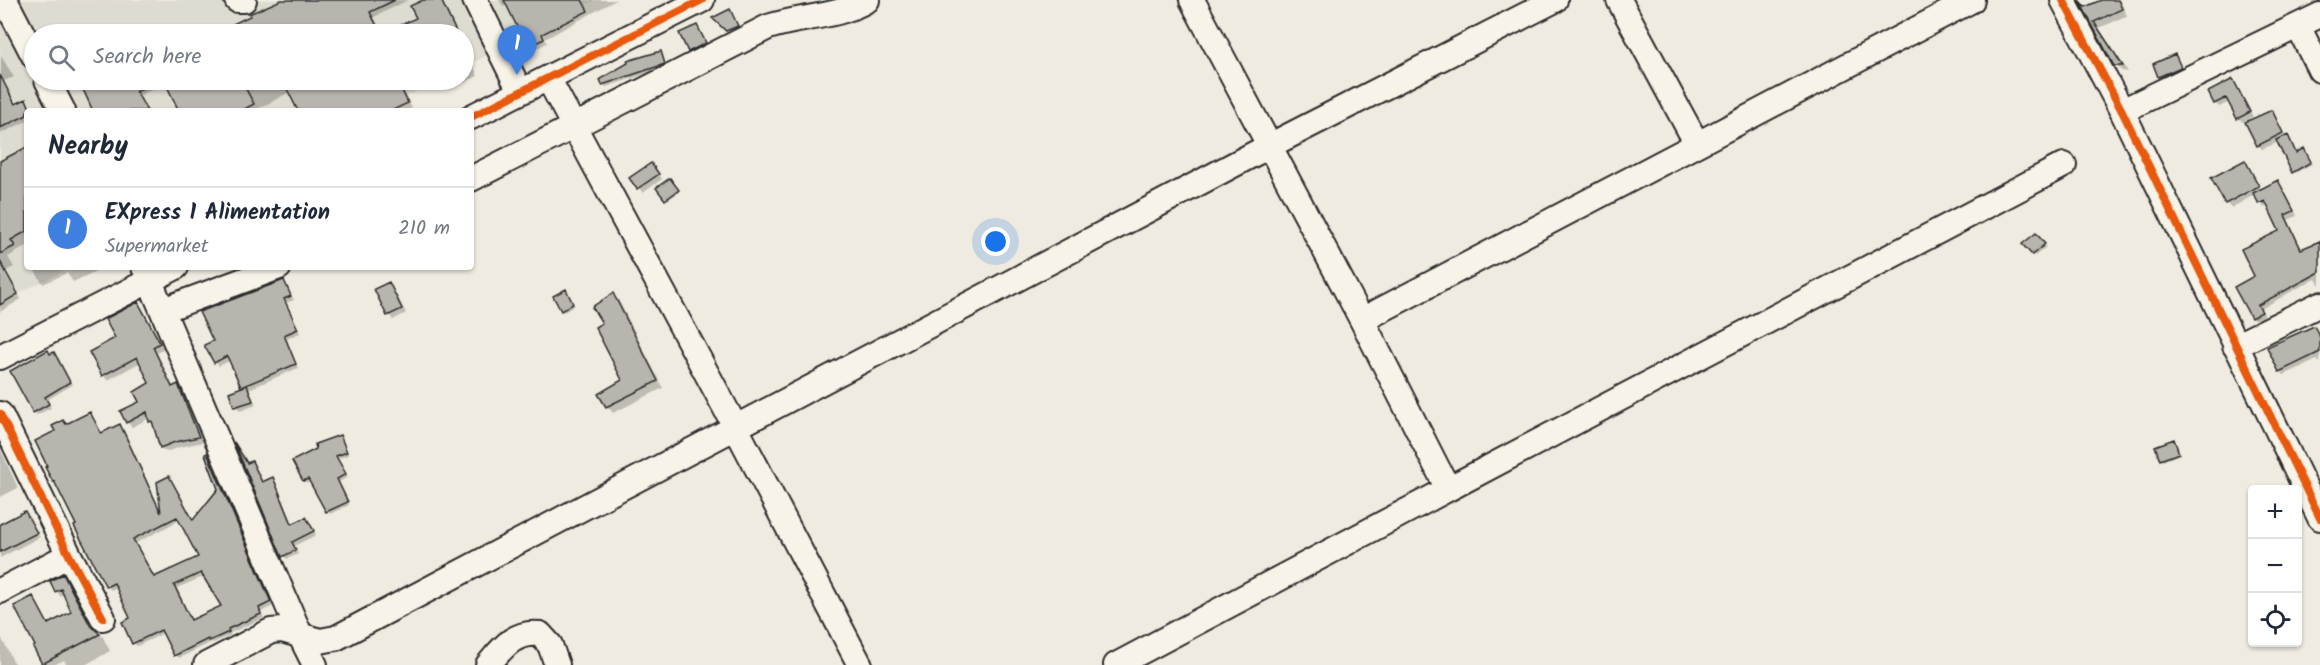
<!DOCTYPE html>
<html lang="en">
<head>
<meta charset="utf-8">
<style>
	body { margin:0; font-family:Kalam,sans-serif; background:#f6f6f7; color:#1f2937 }
	.controls { position:absolute; right:18px; bottom:18px; display:grid; overflow:hidden; border-radius:6px; box-shadow:0 2px 4px #0004 }
	.controls button { width:54px; height:54px; display:grid; place-items:center; padding:0; border:0; border-bottom:2px solid #e0e1e3; background:#fff; color:#1f2937; font:30px sans-serif }
	.you { position:absolute; left:996px; top:242px; width:21px; height:21px; margin:-15px; border:4px solid #fff; border-radius:50%; background:#1a73e8; box-shadow:0 0 0 9px #1a73e833 }
	.badge { display:grid; place-items:center; width:39px; height:39px; border-radius:50%; background:#d93025; color:#fff; font-size:20px; font-weight:700 }
	.pin { position:absolute; translate:-50% -50px; filter:drop-shadow(0 2px 3px #0008) }
	.pin::after { content:''; position:absolute; top:32px; width:21px; height:18px; background:inherit; clip-path:polygon(0 0,100% 0,50% 100%) }
	.list { margin:0; padding:0; list-style:none }
	h2 { display:flex; justify-content:space-between; align-items:center; height:78px; margin:0; padding:0 24px; font-size:26px }
	h2 small { font-size:20px; font-weight:400; color:#747a83 }
	.list li { display:grid; grid-template-columns:39px 1fr auto; gap:18px; align-items:center; box-sizing:border-box; height:84px; padding:0 24px; border-top:2px solid #e0e1e3 }
	.list b { display:block; font-size:22px; white-space:nowrap }
	.list p { margin:0; font-size:20px; white-space:nowrap; color:#747a83 }
	.list em { font-size:20px; font-style:normal; color:#747a83 }
	.icon { flex:none; width:33px; height:33px; fill:none; stroke:currentColor; stroke-width:2; stroke-linecap:round; stroke-linejoin:round }
	.map { position:relative; flex:none; width:2320px; height:665px; overflow:hidden }
	.search { position:absolute; background:#fff; box-shadow:0 2px 4px #0004; left:24px; top:24px; width:450px; height:66px; display:flex; align-items:center; gap:15px; box-sizing:border-box; padding:0 21px; border-radius:33px; color:#747a83; font-size:22px }
	.panel { position:absolute; background:#fff; box-shadow:0 2px 4px #0004; left:24px; top:108px; width:450px; height:162px; border-radius:6px }
	.map>svg:first-child { display:block }
	.built { fill:#dedbd1 }
	.shadow { fill:#0003; fill-rule:evenodd }
	.building { fill:#b8b5ae; stroke:#2b2b2b; stroke-width:1.5; fill-rule:evenodd }
	.lines { fill:none; stroke-linecap:round; stroke-linejoin:round }
	.minor-casing { stroke:#2b2b2b; stroke-width:28 }
	.minor { stroke:#f7f3e8; stroke-width:24 }
	.cycleway-casing { stroke:#f7f3e8; stroke-width:11 }
	.cycleway { stroke:#e8590c; stroke-width:8 }
</style>
</head>
<body>
<div class="map">
<svg width="2320" height="665" viewBox="0 0 2320 665">
	<rect width="100%" height="100%" fill="#efebe0"/>
	<filter id="ink" filterUnits="userSpaceOnUse"><feTurbulence type="fractalNoise" baseFrequency=".0167" numOctaves="2"/><feDisplacementMap in="SourceGraphic" scale="12" xChannelSelector="R" yChannelSelector="G"/><feConvolveMatrix kernelMatrix="1 2 1 2 8 2 1 2 1" color-interpolation-filters="sRGB"/></filter>
	<g filter="url(#ink)">
		<path class="built" d="M0,0H595L464,67V34H34V80H439L378,111H27V267H71L0,303Z"/>
		<path class="shadow" d="M282,0H408L374,17L383,34H215Z
			M429,0H442L458,34H384L418,18Z
			M499,0H616L545,39L547,43L532,50L508,5L504,7Z
			M2081,0L2086,8L2105,0H2119L2121,2L2127,16L2099,28L2128,72L2122,71L2115,65Z
			M730,11L741,30L732,34L714,18Z
			M697,27L709,47L693,55L689,51Z
			M136,29L141,34H125Z
			M464,45L478,76L463,83L460,80H464Z
			M661,53L667,67L606,87L603,84L629,64Z
			M1,56L14,77L4,81L16,105L25,100L33,111H27V121L0,134Z
			M2175,56L2184,71L2163,80L2159,76Z
			M92,80H398L412,108L406,111H299L290,92L254,111H167L178,106L167,82L139,96L147,111H95Z
			M432,80H449L437,85Z
			M2233,81L2237,85L2253,117L2242,122L2230,102L2219,107L2215,103Z
			M2271,112L2297,155L2306,152L2312,164L2295,173L2279,142L2262,149L2258,145Z
			M27,148V204L16,210L27,231V246L8,257L14,267L6,271L21,299L0,312V162Z
			M2245,162L2262,190L2278,182L2282,186L2297,216L2288,220L2302,250L2320,242V285L2316,279L2294,290L2261,309L2265,316L2256,321L2252,317L2256,277L2281,232L2269,205L2264,208L2256,194L2231,208L2226,203Z
			M655,169L662,179L643,193L632,178Z
			M670,180L679,192L668,200L658,188Z
			M2035,235L2046,247L2035,256L2025,244Z
			M104,267L73,282L67,273L43,284L33,268Z
			M284,282L294,300L286,303L300,333L287,339L298,368L249,389L256,405L240,411L236,406L244,388L231,360L219,366L215,362V341Z
			M389,283L393,288L406,313L393,320L389,315L376,290Z
			M567,293L574,306L564,312L562,310Z
			M613,294L619,301L663,388L613,413L607,406L624,381L604,324Z
			M138,304L143,309L164,348L157,353L174,388L178,386L183,391L203,442L180,447L166,452L161,448L154,425L150,418L132,427L127,422L151,383L141,362L108,380L103,375L117,339Z
			M2314,328L2320,336V363L2317,360L2284,375L2280,371Z
			M48,352L58,357L72,385L47,400L51,408L37,415L34,412Z
			M90,414L102,434L120,426L124,430L162,513L168,478L194,521L220,489L208,455L211,458L273,606L261,612L264,618L230,633L231,635L213,643L212,642L179,658L164,633L137,646L134,643L132,619L117,587L111,590L107,586L66,425ZM180,520L200,558L155,578L136,543ZM205,576L223,606L192,621L177,588Z
			M340,437L348,455L337,459L348,477L339,482L349,505L330,514L311,481L307,483L304,481Z
			M2174,441L2180,454L2163,461L2162,459Z
			M0,448L18,488L0,497Z
			M239,450L248,464L252,463L255,466L264,484L273,479L276,483L294,525L306,519L310,522L316,535L294,546L298,554L287,559L284,556Z
			M25,513L40,537L0,558V526Z
			M63,576L67,580L94,629L103,637L110,651L85,665H67L64,660L54,665H45L35,648L32,597L49,625L73,613L64,594L60,596L51,582Z
			M0,635L15,665H0Z"/>
		<path class="building" d="M281,0H395L370,12L381,34L416,18L410,6L423,0H441L457,34H212L250,16L249,14Z
			M504,0H582L588,11L542,34L544,39L527,47Z
			M2079,0L2085,7L2101,0H2118L2122,9L2094,22L2123,66H2114Z
			M730,9L738,26L726,31L712,18Z
			M697,25L706,43L688,52L679,33Z
			M661,51L665,64L602,85L600,79L628,63L627,61Z
			M2175,54L2181,67L2158,77L2153,64Z
			M0,75L15,104L26,99L31,111H27V115L0,128Z
			M2233,79L2250,112L2237,119L2226,98L2214,104L2208,92Z
			M96,80H109L112,86L125,80H159L136,91L147,111H93L82,87Z
			M164,80H241L254,104L241,111H179Z
			M291,80H397L408,103L391,111H298L284,83Z
			M2272,110L2283,133L2257,146L2245,122Z
			M2288,135L2296,153L2304,148L2311,162L2292,173L2276,140Z
			M27,147V231L11,240L15,246L0,254V161Z
			M2245,160L2259,186L2225,204L2211,178Z
			M651,163L659,174L637,189L629,178Z
			M670,178L679,190L665,200L656,188Z
			M2278,180L2294,211L2285,215L2301,249L2320,241V272L2258,305L2262,312L2251,318L2234,287L2254,276L2241,249L2279,231L2265,201L2259,204L2253,193Z
			M2036,233L2045,244L2032,255L2022,244Z
			M0,261L18,294L0,305Z
			M284,280L291,296L284,299L298,329L284,335L296,364L241,387L227,356L214,363L204,345L213,341L199,312Z
			M389,282L402,309L387,316L374,289Z
			M566,289L573,304L561,311L553,296Z
			M613,293L658,381L606,407L598,394L622,380L595,327L602,323L592,307Z
			M138,302L160,343L153,347L172,387L178,384L199,437L175,442L160,448L152,421L149,422L147,412L126,423L120,411L139,402L134,392L149,383L137,357L102,376L89,352L115,338L105,319Z
			M2314,326L2320,337V352L2279,372L2267,347Z
			M48,350L50,354L54,352L70,382L45,397L49,404L33,413L10,371Z
			M247,385L253,401L234,407L229,392Z
			M90,412L101,433L120,424L161,513L157,482L169,476L193,520L218,489L205,454L207,453L271,602L259,608L261,614L228,629L229,632L209,641L208,639L174,656L161,630L132,644L122,622L130,618L114,583L106,587L74,526L76,525L54,481L53,482L45,467L47,466L35,441L55,431L52,426L63,420L66,424ZM177,517L198,557L154,577L133,539ZM201,573L221,606L191,620L174,585Z
			M340,435L347,452L336,456L346,474L337,479L348,502L326,512L308,479L303,481L292,461L316,449L315,444Z
			M2174,439L2179,453L2160,460L2155,446Z
			M234,442L247,463L252,461L262,482L273,477L292,524L306,517L314,531L292,542L296,550L282,557Z
			M25,511L37,533L0,552V524Z
			M63,574L90,625L100,634L42,664L33,647L35,646L14,606L33,596L48,624L71,612L61,589L55,592L50,581Z"/>
		<g class="lines">
			<g class="minor-casing">
				<path id="minor" d="M5,0L34,56
					M237,0H244
					M475,0L515,81
					M1192,0L1362,320L1448,489L2064,165
					M1619,0L1697,144
					M2063,0L2122,111L2320,518
					M2298,26L2320,70
					M548,78L736,428L860,665
					M47,80L63,111
					M2122,111L2320,15
					M471,117L702,0
					M471,179L768,27C801,16 837,18 867,0
					M144,267L301,637L315,665
					M163,310L279,267
					M1362,320L1972,0
					M2235,346L2320,304
					M0,357L176,267
					M0,414L69,555L103,618
					M0,591L69,555
					M206,665L271,631L282,630L320,641L336,638L1271,145L1555,0
					M488,665C503,647 515,631 540,634L550,645L557,665
					M1116,665L1448,489"/>
			</g>
			<use href="#minor" class="minor"/>
			<g class="cycleway-casing">
				<path id="cycleway" d="M2063,0L2122,111L2320,518
					M471,117L702,0
					M0,414L69,555L103,618"/>
			</g>
			<use href="#cycleway" class="cycleway"/>
		</g>
	</g>
</svg>
<div class="controls">
<button>+</button>
<button>−</button>
<button><svg class="icon" aria-label="locate" viewBox="0 0 24 24"><circle cx="12" cy="12" r="6"/><path d="M12 2v4M12 18v4M2 12h4M18 12h4"/></svg></button>
</div>
<div class="you"></div>
<div class="pin badge" style="left:517px;top:75px;background:#3f7fe0">1</div>
<div class="search"><svg class="icon" aria-label="search" viewBox="0 0 24 24"><circle cx="10" cy="10" r="6"/><path d="M15 15l6 6"/></svg>Search here</div>
<section class="panel">
<h2>Nearby<small></small></h2>
<ul class="list">
<li><span class="badge" style="background:#3f7fe0">1</span><div><b>EXpress 1 Alimentation</b><p>Supermarket</p></div><em>210 m</em></li>
</ul>
</section>
</div>
</body>
</html>
